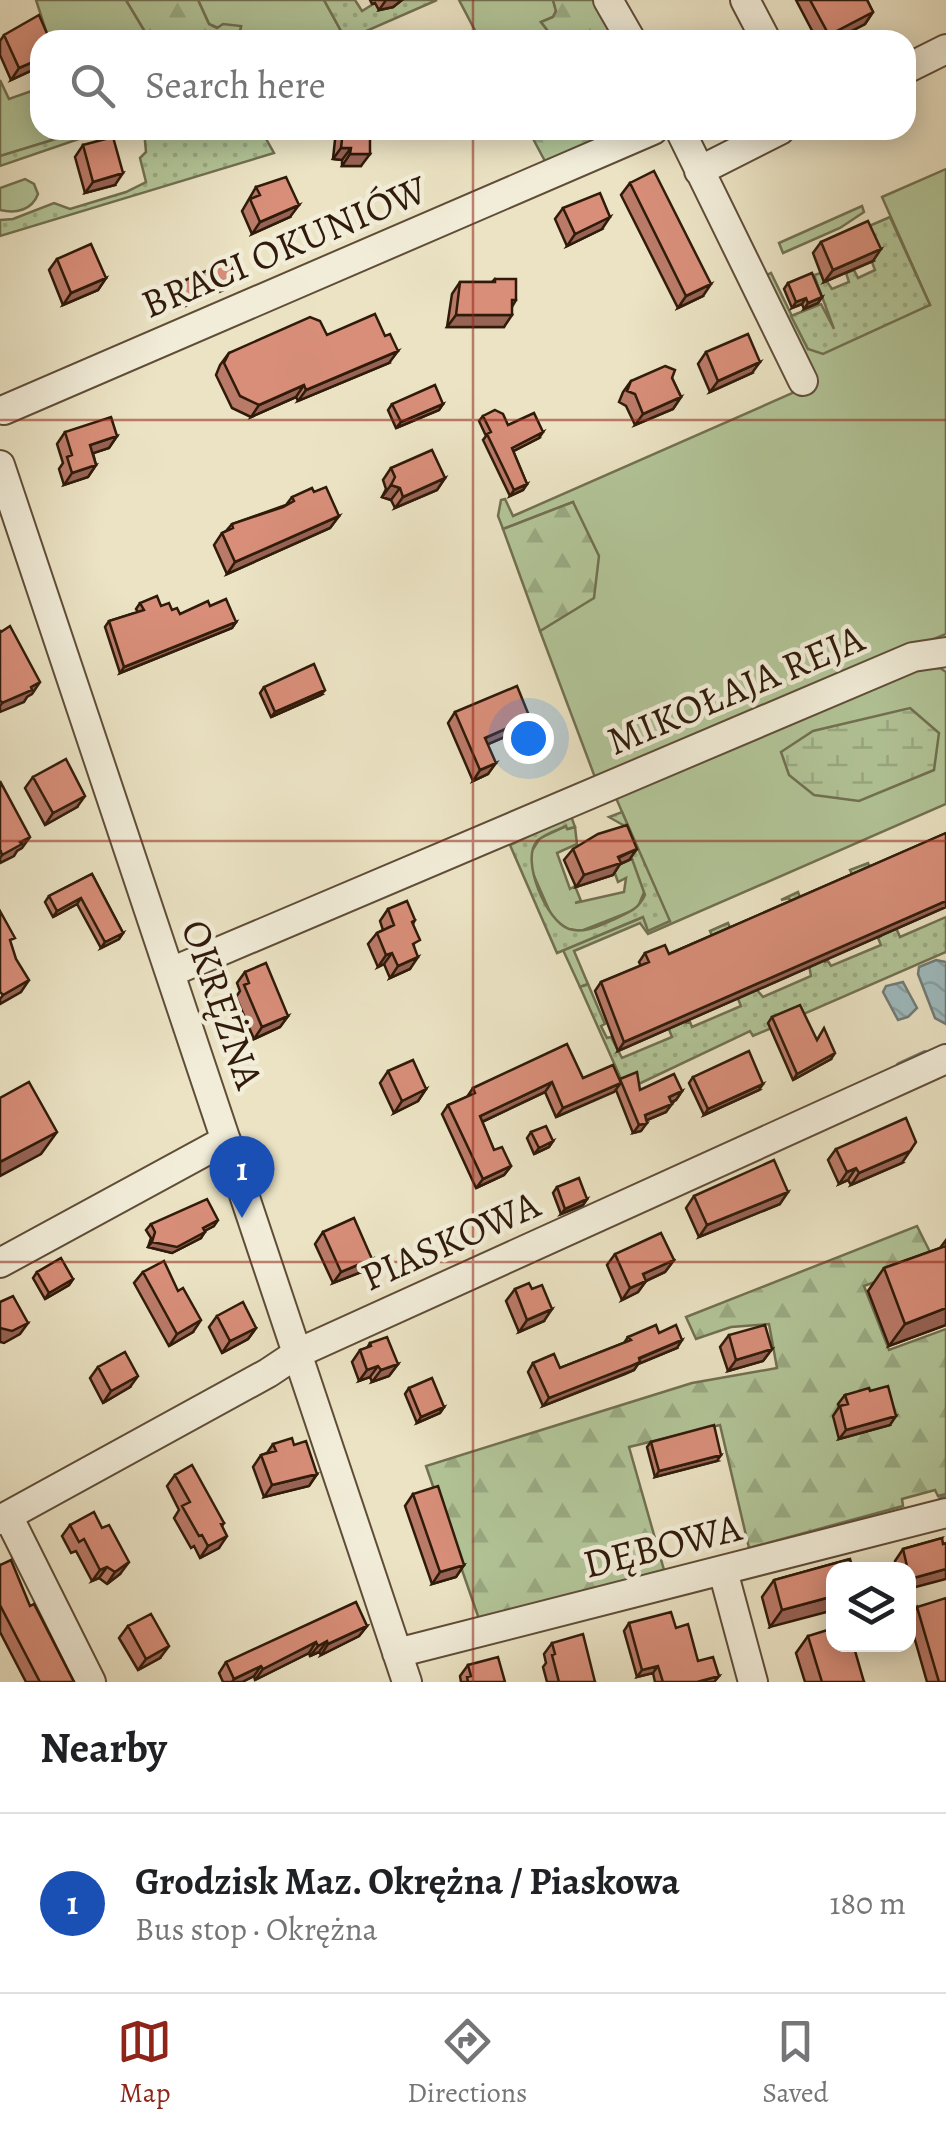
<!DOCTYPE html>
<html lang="en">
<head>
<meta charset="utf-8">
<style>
	body { margin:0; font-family:Alegreya,serif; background:#f2f2f2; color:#202124 }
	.controls { position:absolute; right:30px; bottom:30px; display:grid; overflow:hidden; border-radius:20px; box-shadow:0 5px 25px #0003 }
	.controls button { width:90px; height:90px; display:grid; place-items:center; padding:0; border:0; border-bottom:2px solid #e0e0e0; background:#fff; color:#202124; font:50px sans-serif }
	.you { position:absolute; left:528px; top:738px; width:35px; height:35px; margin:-25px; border:8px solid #fff; border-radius:50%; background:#1a73e8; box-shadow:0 0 0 15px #1a73e833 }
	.badge { display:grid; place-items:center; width:65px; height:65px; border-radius:50%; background:#8f2418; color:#fff; font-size:32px; font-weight:700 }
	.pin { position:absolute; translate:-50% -82px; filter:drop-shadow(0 2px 5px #0008) }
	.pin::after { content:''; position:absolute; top:52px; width:35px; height:30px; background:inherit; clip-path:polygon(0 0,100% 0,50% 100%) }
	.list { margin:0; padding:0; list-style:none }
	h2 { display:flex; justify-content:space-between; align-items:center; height:130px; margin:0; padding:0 40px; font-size:42px }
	h2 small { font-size:32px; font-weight:400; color:#757577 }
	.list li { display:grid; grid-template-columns:65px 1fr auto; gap:30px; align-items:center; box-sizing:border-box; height:180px; padding:0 40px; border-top:2px solid #e0e0e0 }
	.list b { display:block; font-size:38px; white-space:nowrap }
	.list p { margin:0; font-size:32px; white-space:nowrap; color:#757577 }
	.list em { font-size:32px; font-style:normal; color:#757577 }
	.icon { flex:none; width:55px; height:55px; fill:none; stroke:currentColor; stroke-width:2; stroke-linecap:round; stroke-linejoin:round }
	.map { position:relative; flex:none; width:946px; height:1682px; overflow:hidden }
	.search { position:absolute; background:#fff; box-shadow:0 5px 25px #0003; left:30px; right:30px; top:30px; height:110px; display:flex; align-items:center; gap:25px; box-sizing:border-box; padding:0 35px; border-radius:30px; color:#757577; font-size:38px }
	.sheet { height:310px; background:#fff }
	nav { display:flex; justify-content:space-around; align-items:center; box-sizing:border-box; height:140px; border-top:2px solid #e0e0e0; background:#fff; font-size:28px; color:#757577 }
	nav a { display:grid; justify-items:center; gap:5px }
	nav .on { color:#8f2418 }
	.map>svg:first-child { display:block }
	.grass { fill:#b2c598; stroke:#717051; stroke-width:2.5 }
	.forest { fill:url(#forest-firs); stroke:#717051; stroke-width:2.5 }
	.wetland { fill:url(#wetland-marsh); stroke:#717051; stroke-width:2.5 }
	.garden { fill:url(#garden-dots); stroke:#717051; stroke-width:2.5 }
	.water { fill:url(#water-waves); stroke:#727b77; stroke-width:2.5 }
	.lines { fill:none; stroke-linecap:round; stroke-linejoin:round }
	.stream { stroke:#727b77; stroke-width:6 }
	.minor-casing { stroke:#5f4d38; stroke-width:32 }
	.minor { stroke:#f2edd9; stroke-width:28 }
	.wall { fill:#ba7a68; stroke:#301b0a; stroke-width:2.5 }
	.shaded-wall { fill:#976355; stroke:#301b0a; stroke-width:2.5 }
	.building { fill:#d88e79; stroke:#301b0a; stroke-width:2.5 }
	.grid { fill:none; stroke:#8f2418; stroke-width:2.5; stroke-opacity:0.55 }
	.labels { text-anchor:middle; stroke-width:9; stroke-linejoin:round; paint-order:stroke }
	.street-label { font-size:40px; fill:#301b0a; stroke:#f2edd9 }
</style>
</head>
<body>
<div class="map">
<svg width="946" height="1682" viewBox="0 0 946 1682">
	<defs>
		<pattern id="forest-firs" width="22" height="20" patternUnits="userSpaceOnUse" patternTransform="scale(2.5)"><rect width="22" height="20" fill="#b2c598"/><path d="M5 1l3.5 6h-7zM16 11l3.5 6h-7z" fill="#99a982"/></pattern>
		<pattern id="wetland-marsh" width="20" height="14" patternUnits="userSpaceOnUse" patternTransform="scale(2.5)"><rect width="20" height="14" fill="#b2c598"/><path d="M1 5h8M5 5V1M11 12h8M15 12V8" fill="none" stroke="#99a982"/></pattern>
		<pattern id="garden-dots" width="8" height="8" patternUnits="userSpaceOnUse" patternTransform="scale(2.5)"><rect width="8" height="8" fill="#b2c598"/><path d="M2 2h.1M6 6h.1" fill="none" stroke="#99a982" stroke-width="1.8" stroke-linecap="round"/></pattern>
		<pattern id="water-waves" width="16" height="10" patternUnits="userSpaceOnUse" patternTransform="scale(2.5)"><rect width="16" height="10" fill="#9ebbbf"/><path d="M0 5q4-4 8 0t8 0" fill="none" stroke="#88a0a3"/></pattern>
	</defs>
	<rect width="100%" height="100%" fill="#ebe3c4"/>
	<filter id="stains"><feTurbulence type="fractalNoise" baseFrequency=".002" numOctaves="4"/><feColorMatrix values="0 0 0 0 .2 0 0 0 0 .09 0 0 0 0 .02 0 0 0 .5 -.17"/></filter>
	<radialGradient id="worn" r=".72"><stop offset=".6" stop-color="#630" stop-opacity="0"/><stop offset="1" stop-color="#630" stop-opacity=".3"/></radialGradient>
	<path class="grass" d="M36,0H126L150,40H49Z
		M198,0H324L346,40H238L241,27L218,28L209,24Z
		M459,0H553L556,11L553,17L541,22L555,40H480Z
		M0,80L9,99L40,88V130H85L0,156Z
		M946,169V634L596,780L540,631L593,598L573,502L503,529L498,516L501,500L505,499L513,516L813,384L759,279L771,273L808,349L930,305L882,197Z
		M25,179L34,184L38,194C32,210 16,214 0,210V188Z
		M862,206L864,212L840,228L783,253L779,243Z
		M940,668L946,672V804L648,934L640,923L574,951L588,984L580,987L563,950L643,917L669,921L613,791L916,669Z
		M566,826L568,829L575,827L577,844L557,853L570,889L575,886L581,901L575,903L624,892L626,878L618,882L613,868L629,860L619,837L623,834L645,890L637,909L581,931L568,929L553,919L531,869L530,854L540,838Z"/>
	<path class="forest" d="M126,0H198L209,24L217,28L223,24L241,26L238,40H150Z
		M553,0H599L622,40H555L541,22L553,17L556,11Z
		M535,130H627L547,165L530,133Z
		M573,502L599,556L594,598L540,631L503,529Z
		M917,1226L934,1260L864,1286L889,1350L946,1329V1494L938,1496L935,1490L902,1499L903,1506L749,1548L720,1425L629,1447L664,1570L480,1622L426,1466L692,1383L777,1368L769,1324L731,1327L696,1339L686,1317Z"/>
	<path class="wetland" d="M910,708L939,733L934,770L859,801L814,795L789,775L781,752L813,731Z"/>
	<path class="garden" d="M324,0H355L362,11L375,3L379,10L388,5L393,7L401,0H437L346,40Z
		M85,130H105L0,166V156Z
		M144,130H205L209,138L230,130H261L274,153L0,236V220L13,219L54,203L70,209L126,192L146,182L140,158L146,152Z
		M890,217L930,305L823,354L808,349L791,316L821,304L834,329L814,275L821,273L832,289L849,282L846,273L854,270L858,278L875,270L860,230Z
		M622,812L670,921L648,931L643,917L557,953L510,845L571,816L575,827L567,829L566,826C557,830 544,834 537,841C520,860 547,922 569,929C585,934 600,925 615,919C629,912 638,910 645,895L623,834L626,833L623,825L609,817Z
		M868,863L900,937L946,917V952L753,1036L750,1031L626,1090L580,987L588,984L605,1024L601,1026L607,1038L611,1037L622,1058L672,1037L663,1014L680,1008L686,1023L690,1022L692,1027L741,1006L710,931L728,923L757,990L763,997L811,976L802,927L789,898L781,900L798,892L825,962L828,961L831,966L881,945L878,938L881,936L850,870Z"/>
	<path class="water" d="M936,960L946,962V1024L935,1018L918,974L919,967Z
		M903,982L917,1008L908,1017L898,1020L883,992L886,986Z"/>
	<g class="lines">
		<path class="stream" d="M899,1065L925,1053
			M941,1499L946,1498"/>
		<g class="minor-casing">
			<path id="minor" d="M608,0L631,40
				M745,0L766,40
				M906,69L946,49
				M680,130L803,381
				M699,171L780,130
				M4,410L653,130
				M0,465L407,1682
				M171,972L913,657L946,652
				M0,1263L226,1140
				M8,1516L91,1682
				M0,1520L268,1373L298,1353L946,1059
				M723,1571L753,1682
				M397,1653L946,1513"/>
		</g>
		<use href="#minor" class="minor"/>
	</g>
	<path class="wall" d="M370,0H402L393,7L379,10L375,3L372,4Z
		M796,0H867L873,12L865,24L834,40H817Z
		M4,35L49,38L48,40H40L37,68L11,80L0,55V41Z
		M336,130H370L361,166H342V160L333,159Z
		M83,145L115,185L85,193L75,157Z
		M630,183L703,296L678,308L621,195Z
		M256,187L290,217L252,234L242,211Z
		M563,208L602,229L567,246L555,219Z
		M821,242L873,261L824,282L813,253Z
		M57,259L106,278L98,290L63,305L49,270Z
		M495,279L516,300L512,307L504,327H447L452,294L460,282H492Z
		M237,280L233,286L178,309L170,291L174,285Z
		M788,283L822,297L818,303L804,309L802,304L792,308L784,289Z
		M327,335L389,363L298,401L296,397L251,417L232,408L216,375L220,365L229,353Z
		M706,352L752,373L710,392L698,364Z
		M672,378L681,397L673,409L635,425L626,406L619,402L623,392L631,381Z
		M392,404H443L439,410L396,428L388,410Z
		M483,416L539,438L513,451L527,484L523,490L510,496L483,440L486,436L479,421Z
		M65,432L117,436L109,448L93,453L96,465L88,477L64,485L59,469L63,463L57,444Z
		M391,468L445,478L437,490L395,508L391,500L382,497L386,489L383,480Z
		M314,492L339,516L330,528L227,574L214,545L222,533L226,531L232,524L286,505L292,497Z
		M140,603L161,606L180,614L236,622L232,628L120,673L105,627L109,621L138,612L136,609Z
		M264,687L321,695L271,717L260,693Z
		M455,712L530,718L523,729L488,744V774L473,781L448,723Z
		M33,777L77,807L45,825L25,788Z
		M946,833V907L618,1051L595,991L601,982L641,966L639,962L645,953L669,954Z
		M573,849L629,860L620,864L613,875L576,887L564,860Z
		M92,874L123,933L119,939L101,948L77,904L53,917L45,902L49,896Z
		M388,909L415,920L413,924L414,948L410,969L390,978L384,964L378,967L368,944L377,933L383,930L380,921Z
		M245,972L288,1016L280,1027L254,1039L236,997L240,991L237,983Z
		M772,1017L816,1039L831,1059L793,1080L768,1023Z
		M388,1071L426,1089L418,1101L394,1113L380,1083Z
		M693,1077L759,1090L704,1115L689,1083Z
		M583,1078L620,1080L640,1090L682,1091L676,1100L671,1102L666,1112L647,1120L641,1131L633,1133L616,1090L556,1117L545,1092L482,1122L494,1150L511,1166L504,1175L476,1188L442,1114L448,1105L467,1097L473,1088Z
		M531,1132L553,1141L549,1147L534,1154L527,1138Z
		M836,1149L902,1163L851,1185L848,1180L839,1184L828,1160Z
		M557,1187L587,1199L583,1205L561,1214L553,1193Z
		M694,1196L780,1204L699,1237L686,1208Z
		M151,1224L214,1226L204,1231L201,1238L172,1253L148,1247L151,1238L146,1230Z
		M323,1232L364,1271L333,1283L315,1244Z
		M946,1240V1325L889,1346L868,1291L884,1268L940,1248Z
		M615,1254L674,1260L665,1272L646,1281L638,1292L622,1300L607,1265Z
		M37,1272L73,1279L69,1285L45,1299L33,1278Z
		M143,1272L193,1332L169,1346L134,1283Z
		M515,1289H532L544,1321L519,1332L506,1301Z
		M217,1316L256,1328L248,1339L222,1353L209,1327Z
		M659,1333L677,1348L638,1364L634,1370L625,1374L543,1406L528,1372L533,1363L560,1368L624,1343L628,1337Z
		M729,1335L772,1349L763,1361L728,1371L720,1347Z
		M370,1343L398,1364L389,1376L372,1382L370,1377L359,1381L352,1362L360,1350L367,1348Z
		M98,1367L130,1387L103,1403L90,1378Z
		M409,1388L444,1407L440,1413L417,1423L405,1394Z
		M870,1391L890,1425L839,1439L833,1416L839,1407L838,1404L845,1395Z
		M651,1442L717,1461L655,1477L647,1447Z
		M273,1444L294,1445L317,1474L309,1486L264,1497L253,1467L261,1455L267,1453Z
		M175,1475L224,1523L222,1526L219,1548L200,1558L194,1546L191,1548L174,1518L179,1510L167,1486Z
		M413,1494L464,1565L456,1577L432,1584L405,1506Z
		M70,1525L120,1574L107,1584L99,1578L92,1581L76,1551L71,1553L62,1536Z
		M942,1538L908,1589V1570H897L895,1561L903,1549Z
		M850,1559L770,1627L762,1597L774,1580Z
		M0,1565L30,1606L74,1682H26L0,1632Z
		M917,1607L946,1682H927L909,1619Z
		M629,1623L676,1628L698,1661L719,1676L714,1682H655L653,1673L637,1677L624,1631Z
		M128,1626L160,1658L138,1670L119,1638Z
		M367,1626L359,1636L321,1655L319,1652L310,1656L309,1653L255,1680L254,1676L242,1682H223L219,1673L226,1662Z
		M808,1636L864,1682H805L796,1653Z
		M552,1643L595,1682H547L543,1667L546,1663L544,1654Z
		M468,1665L505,1682H461L460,1676Z"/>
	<path class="shaded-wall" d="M386,0H402L393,7L379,10Z
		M873,12L865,24L834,40H825L829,35Z
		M40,59V63L37,68L11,80L19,68Z
		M341,148H351L342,160L333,159Z
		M350,154H370L361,166H342Z
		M123,173L115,185L85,193L93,182Z
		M299,205L290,217L252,234L260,222Z
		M610,217L602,229L567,246L575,234Z
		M881,249L873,261L824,282L833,270Z
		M106,278L98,290L63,305L71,293Z
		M237,280L233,286L178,309L182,303Z
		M711,284L703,296L678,308L686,296Z
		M822,297L818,303L804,309L808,303Z
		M806,298L802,304L792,308L796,302Z
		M456,315H512L504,327H447Z
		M398,351L389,363L298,401L306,390Z
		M760,362L752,373L710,392L718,381Z
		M304,385L296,397L251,417L259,405Z
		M681,397L673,409L635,425L643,414Z
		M443,404L439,410L396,428L401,422Z
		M543,432L539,438L508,454L512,448Z
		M117,436L109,448L82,457L90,445Z
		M96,465L88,477L64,485L72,473Z
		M445,478L437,490L395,508L403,497Z
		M527,484L523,490L510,496L514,490Z
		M391,485L400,488L391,500L382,497Z
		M339,516L330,528L227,574L235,562Z
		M236,622L232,628L120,673L124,667Z
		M40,682L32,694L27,697L24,702L0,712V706L2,703Z
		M325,690L321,695L271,717L275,712Z
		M530,718L523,729L477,749L485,738Z
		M496,763L488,774L473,781L480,770Z
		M85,796L77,807L45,825L53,813Z
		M30,837L22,848L17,851L14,856L0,863V858L2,855Z
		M637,849L629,860L620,864L613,875L576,887L584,875Z
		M81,898L77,904L53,917L57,911Z
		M946,901V907L618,1051L624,1042Z
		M123,933L119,939L101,948L105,942Z
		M392,953L384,964L378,967L386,955Z
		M418,957L410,969L390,978L398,966Z
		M29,980L21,992L0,1004V999L3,995Z
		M288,1016L280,1027L254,1039L262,1027Z
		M835,1053L831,1059L793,1080L797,1074Z
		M552,1082L545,1092L473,1126L480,1116Z
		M621,1083L614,1092L556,1117L563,1108Z
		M763,1084L759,1090L704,1115L708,1109Z
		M426,1089L418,1101L394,1113L402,1101Z
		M682,1091L676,1100L663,1106L669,1097Z
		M672,1104L666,1112L640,1123L645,1115Z
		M647,1123L641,1131L633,1133L639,1125Z
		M57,1132L41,1154L0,1176V1162Z
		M553,1141L549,1147L534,1154L539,1148Z
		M910,1151L902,1163L851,1185L859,1173Z
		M511,1166L504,1175L476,1188L483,1179Z
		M856,1168L848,1180L839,1184L847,1172Z
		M788,1192L780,1204L699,1237L707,1225Z
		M587,1199L583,1205L561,1214L565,1209Z
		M218,1220L214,1226L199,1234L203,1228Z
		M205,1232L201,1238L172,1253L148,1247L152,1242Z
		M372,1259L364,1271L333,1283L341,1272Z
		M674,1260L665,1272L635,1286L643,1274Z
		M73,1279L69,1285L45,1299L49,1293Z
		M646,1281L638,1292L622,1300L630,1288Z
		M946,1308V1325L889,1346L905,1324Z
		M552,1309L544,1321L519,1332L527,1320Z
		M201,1320L193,1332L169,1346L177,1334Z
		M28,1323L20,1334L4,1343L0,1342V1328Z
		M256,1328L248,1339L222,1353L230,1341Z
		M682,1340L677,1348L638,1364L634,1370L543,1406L549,1398Z
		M772,1349L763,1361L728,1371L736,1360Z
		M398,1364L389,1376L372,1382L381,1370Z
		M378,1366L370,1377L359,1381L367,1370Z
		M138,1376L130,1387L103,1403L111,1391Z
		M444,1407L440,1413L417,1423L421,1417Z
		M896,1416L890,1425L839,1439L846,1430Z
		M721,1455L717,1461L655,1477L659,1471Z
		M317,1474L309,1486L264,1497L272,1485Z
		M227,1536L219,1548L200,1558L208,1546Z
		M129,1562L120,1574L107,1584L115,1572Z
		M464,1565L456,1577L432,1584L440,1572Z
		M107,1567L99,1578L92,1581L100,1570Z
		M946,1569V1579L908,1589L910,1579Z
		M834,1596V1610L770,1627L782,1610Z
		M367,1626L359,1636L321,1655L328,1644Z
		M327,1641L319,1652L310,1656L318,1646Z
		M316,1642L309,1653L255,1680L263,1669Z
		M169,1646L160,1658L138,1670L146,1659Z
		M261,1666L254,1676L242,1682H232L234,1679Z
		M658,1666L653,1673L637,1677L642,1670Z
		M719,1676L714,1682H697Z"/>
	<path class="building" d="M810,0H867L873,12L829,35Z
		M39,15L49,38L40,40V59L19,68L4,35Z
		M343,130H370V154H350L351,148H341Z
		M113,137L123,173L93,182L83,145Z
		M654,171L711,284L686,296L630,183Z
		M286,177L299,205L260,222L250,199L260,195L256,187Z
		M600,193L610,217L575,234L563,208Z
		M868,221L881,249L833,270L821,242Z
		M91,244L106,278L71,293L57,259Z
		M229,261L237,280L182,303L174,285Z
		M812,273L822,297L808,303L806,298L796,302L788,283Z
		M495,279H516V300H512V315H456L460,282H495Z
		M375,314L385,336L390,334L398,351L306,390L304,385L259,405L240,396L224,363L229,353L310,317L320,321L327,335Z
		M748,334L760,362L718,381L706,352Z
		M665,366L675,370L672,378L681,397L643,414L635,394L627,391L631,381Z
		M435,385L443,404L401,422L392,404Z
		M495,410L503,414L508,425L534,413L543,432L512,448L527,484L514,490L487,434L491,432L483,416Z
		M111,417L117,436L90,445L96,465L72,473L67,457L72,455L65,432Z
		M432,450L445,478L403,497L400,488L391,485L395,477L391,468Z
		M326,487L339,516L235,562L222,533L233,528L232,524L283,507L294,501L292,497L312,488L314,492Z
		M157,596L161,606L169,603L172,610L177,608L180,614L208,601L210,606L226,599L236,622L124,667L109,621L144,610L140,603Z
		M10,626L40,682L31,687L32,690L2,703L0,700V630L1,632Z
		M314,664L325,690L275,712L264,687Z
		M517,686L530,718L485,738L496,763L480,770L455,712Z
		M66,759L85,796L53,813L33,777Z
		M0,781L30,837L20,842L22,844L2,855L1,852L0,853Z
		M627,825L637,849L618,857L621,863L584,875L573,849L598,834Z
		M946,833V901L624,1042L601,982L649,962L645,953L665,945L669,954Z
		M92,874L123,933L105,942L81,898L57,911L49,896Z
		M407,901L415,920L412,922L420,940L413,944L418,957L398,966L392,953L386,955L377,933L394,925L388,909Z
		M0,911L15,938L10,940L16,959L29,980L3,995L0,992Z
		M266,963L288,1016L262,1027L244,985L249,983L245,972Z
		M800,1005L817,1040L824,1028L835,1053L797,1074L772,1017Z
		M567,1044L583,1078L613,1065L621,1083L563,1108L552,1082L480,1116L494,1150L502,1147L511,1166L483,1179L448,1105L475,1093L473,1088Z
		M749,1051L763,1084L708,1109L693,1077Z
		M413,1060L426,1089L402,1101L388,1071Z
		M637,1072L640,1090L674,1074L682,1091L669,1097L672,1104L645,1115L647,1123L639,1125L620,1079Z
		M29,1082L57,1132L0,1162V1098Z
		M906,1118L916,1142L910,1151L859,1173L856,1168L847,1172L836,1149Z
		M546,1126L553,1141L539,1148L531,1132Z
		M774,1160L788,1192L707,1225L694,1196Z
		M579,1178L587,1199L565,1209L557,1187Z
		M207,1199L218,1220L203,1228L205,1232L177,1247L152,1242L155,1232L151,1224Z
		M354,1218L372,1259L341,1272L323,1232Z
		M661,1233L674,1260L643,1274L646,1281L630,1288L615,1254Z
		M946,1246V1308L905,1324L884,1268Z
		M61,1258L73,1279L49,1293L37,1272Z
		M164,1261L178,1291L183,1288L201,1320L177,1334L143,1272Z
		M529,1283L532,1289L542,1285L552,1309L527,1320L515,1289Z
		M13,1296L28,1323L12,1331L0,1328V1302Z
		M243,1302L256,1328L230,1341L217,1316Z
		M656,1325L659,1333L676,1325L682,1340L639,1358L640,1362L631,1366L549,1398L533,1363L554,1354L560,1368L631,1340L628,1337Z
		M765,1325L772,1349L736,1360L729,1335Z
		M387,1337L398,1364L381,1370L378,1366L367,1370L360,1350L371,1346L370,1343Z
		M125,1352L138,1376L111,1391L98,1367Z
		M432,1378L444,1407L421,1417L409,1388Z
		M888,1386L896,1416L846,1430L840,1406L848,1404L845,1395L869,1388L870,1391Z
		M714,1425L721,1455L659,1471L651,1442Z
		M292,1438L294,1445L306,1441L317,1474L272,1485L261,1455L276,1451L273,1444Z
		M192,1465L224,1523L221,1524L227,1536L208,1546L202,1535L199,1536L182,1506L190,1502L175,1475Z
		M438,1486L464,1565L440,1572L413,1494Z
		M94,1512L102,1528L109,1525L129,1562L115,1572L107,1567L100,1570L84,1539L79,1542L70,1525Z
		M942,1538L943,1544L946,1543V1569L910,1579L903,1549Z
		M850,1559L853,1570H834V1596L782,1610L774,1580Z
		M11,1560L30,1606L34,1604L74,1682H40L0,1605V1565Z
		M946,1598V1682H939L917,1607Z
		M356,1602L367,1626L328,1644L327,1641L318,1646L316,1642L263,1669L261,1666L234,1679L226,1662Z
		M671,1612L676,1628L688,1624L698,1661L713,1657L719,1676L697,1682H663L658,1666L642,1670L629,1623Z
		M151,1614L169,1646L146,1659L128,1626Z
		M834,1628V1644H853L864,1682H822L808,1636Z
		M583,1634L595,1682H559L552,1655L555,1654L552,1643Z
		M498,1657L505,1682H468L467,1677L471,1676L468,1665Z"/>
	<path class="grid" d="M473,0V40M473,130V1682M0,420H946M0,841H946M0,1262H946"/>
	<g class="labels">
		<g class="street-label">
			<text transform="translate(284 246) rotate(-23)" y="14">BRACI OKUNIÓW</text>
			<text transform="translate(735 689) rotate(-23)" y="14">MIKOŁAJA REJA</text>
			<text transform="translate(223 1004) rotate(71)" y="14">OKRĘŻNA</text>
			<text transform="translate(450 1240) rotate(-24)" y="14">PIASKOWA</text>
			<text transform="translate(662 1545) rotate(-14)" y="14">DĘBOWA</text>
		</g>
	</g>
	<rect width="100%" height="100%" filter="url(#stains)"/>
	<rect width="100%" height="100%" fill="url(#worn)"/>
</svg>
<div class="controls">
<button><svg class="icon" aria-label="layers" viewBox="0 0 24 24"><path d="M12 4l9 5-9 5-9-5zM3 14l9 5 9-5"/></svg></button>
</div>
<div class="you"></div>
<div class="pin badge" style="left:242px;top:1218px;background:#1a4fb4">1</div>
<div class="search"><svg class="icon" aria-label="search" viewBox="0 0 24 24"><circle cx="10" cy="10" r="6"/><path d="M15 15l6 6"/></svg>Search here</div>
</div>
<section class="sheet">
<h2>Nearby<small></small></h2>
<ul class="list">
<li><span class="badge" style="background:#1a4fb4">1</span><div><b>Grodzisk Maz. Okrężna / Piaskowa</b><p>Bus stop · Okrężna</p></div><em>180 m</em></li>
</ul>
</section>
<nav>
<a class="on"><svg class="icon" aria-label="map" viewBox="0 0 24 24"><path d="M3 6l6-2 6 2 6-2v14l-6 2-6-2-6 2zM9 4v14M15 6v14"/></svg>Map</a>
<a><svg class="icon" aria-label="directions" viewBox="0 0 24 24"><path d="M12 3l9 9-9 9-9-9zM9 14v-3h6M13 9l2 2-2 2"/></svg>Directions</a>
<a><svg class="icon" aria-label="saved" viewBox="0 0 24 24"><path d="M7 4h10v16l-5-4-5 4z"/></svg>Saved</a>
</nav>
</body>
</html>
